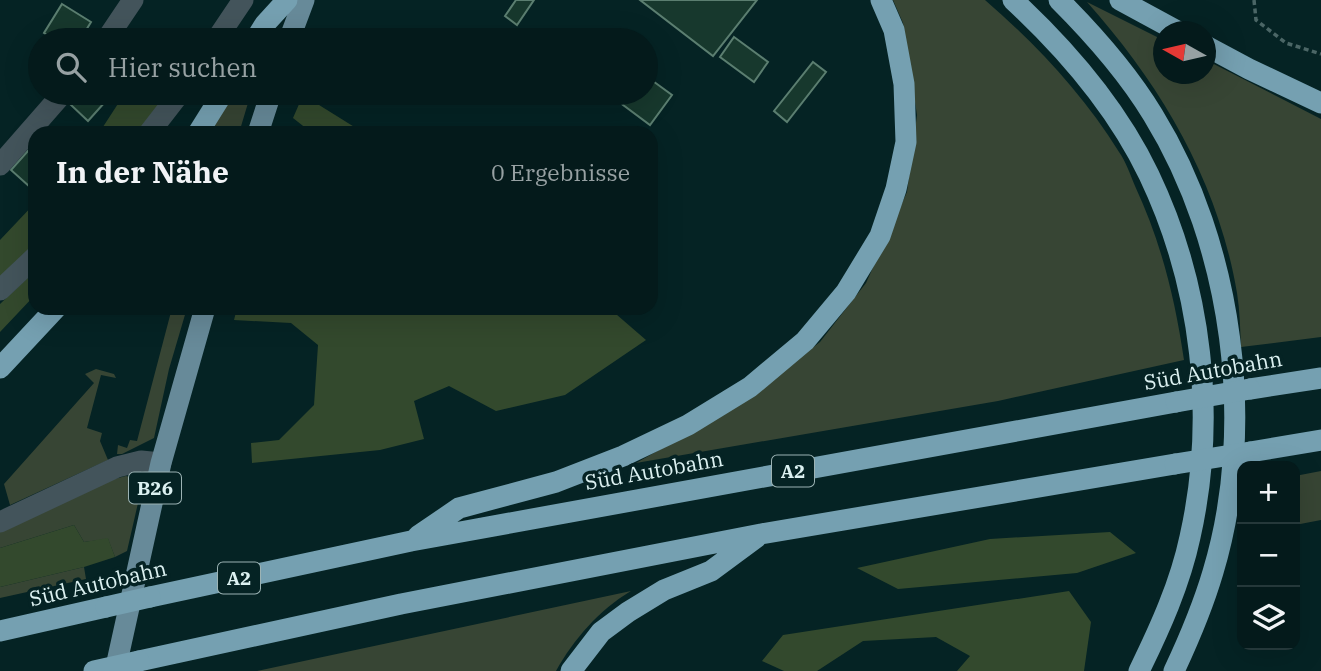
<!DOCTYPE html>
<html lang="de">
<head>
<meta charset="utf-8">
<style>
	body { margin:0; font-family:"IBM Plex Serif",serif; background:#0d2324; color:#f1f3f6 }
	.controls { position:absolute; right:21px; bottom:21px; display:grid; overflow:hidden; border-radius:14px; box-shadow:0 7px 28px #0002 }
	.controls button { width:63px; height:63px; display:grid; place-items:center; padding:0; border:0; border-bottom:2px solid #25383a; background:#041a1b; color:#f1f3f6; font:35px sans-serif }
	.compass { position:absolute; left:1153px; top:21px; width:63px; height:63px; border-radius:50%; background:#041a1b; box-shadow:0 7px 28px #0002; rotate:278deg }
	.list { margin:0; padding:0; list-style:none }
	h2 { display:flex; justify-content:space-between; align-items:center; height:91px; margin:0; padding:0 28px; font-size:30px }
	h2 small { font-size:23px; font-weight:400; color:#97a1a3 }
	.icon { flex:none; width:38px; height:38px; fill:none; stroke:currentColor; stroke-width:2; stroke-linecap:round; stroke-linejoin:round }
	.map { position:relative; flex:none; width:1321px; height:671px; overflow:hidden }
	.search { position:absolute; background:#041a1b; box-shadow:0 7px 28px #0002; left:28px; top:28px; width:630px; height:77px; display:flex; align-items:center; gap:18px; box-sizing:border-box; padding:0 24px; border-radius:38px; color:#97a1a3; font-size:26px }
	.panel { position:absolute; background:#041a1b; box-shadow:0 7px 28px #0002; left:28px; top:126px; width:630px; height:189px; border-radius:21px }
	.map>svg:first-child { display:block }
	.green { fill:#374534 }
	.forest { fill:#33492d }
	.building { fill:#17382d; stroke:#5b7e70; stroke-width:2 }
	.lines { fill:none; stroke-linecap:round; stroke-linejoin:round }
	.path { stroke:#4b6666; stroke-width:3.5; stroke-dasharray:5 3.5; stroke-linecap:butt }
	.minor { stroke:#43545b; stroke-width:21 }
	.major { stroke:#678a99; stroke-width:21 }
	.highway { stroke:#75a0b1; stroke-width:21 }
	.highway-bridge { stroke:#75a0b1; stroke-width:21 }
	.labels { text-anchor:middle; stroke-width:7; stroke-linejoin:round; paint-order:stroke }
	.shield { fill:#052324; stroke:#9cb3b4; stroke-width:2 }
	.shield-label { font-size:19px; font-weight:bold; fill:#dcf1f1 }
	.street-label { font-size:21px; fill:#dcf1f1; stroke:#052324 }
</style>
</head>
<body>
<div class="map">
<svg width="1321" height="671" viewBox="0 0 1321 671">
	<rect width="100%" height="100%" fill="#052324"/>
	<path class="green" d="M893,0H985C1035,43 1084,95 1119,152C1126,162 1130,174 1135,186C1161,242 1175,298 1184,360L998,401L636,463L739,405L820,342L866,283L907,192L917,115L903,23Z
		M1087,2L1163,40L1164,74H1206V60L1321,119V337L1241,347C1240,329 1240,311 1237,293C1218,181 1161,85 1087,2Z
		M230,93H251L239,133H204Z
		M172,308H187L169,369L154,438L122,454H117L118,445L127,448L130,440L137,441Z
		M96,369L114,374L116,378L101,375L87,428L102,433L100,441L108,460L10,505L4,484L94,383L85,374Z
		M1321,471V520L1295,525V476Z
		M126,476L135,478L141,490L127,551L115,557L108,539L84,542L74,525L0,548V532L114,479Z
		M84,567L86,579L0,598V587Z
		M631,591C599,610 574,639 556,671H257Z"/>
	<path class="forest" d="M125,93H169L141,133H99Z
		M303,95L364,133H312L293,118Z
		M35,203V249L0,282V240Z
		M35,271V295L0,332V304Z
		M237,308H336L350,314L356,308H609L646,340L565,395L496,411L449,386L414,401L424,439L380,450L252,463L251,443L279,440L314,405L318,345L291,323L234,320Z
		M74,525L84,542L108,538L115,557L84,567L0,587V548Z
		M1110,532L1136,553L1077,573L898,589L857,568L990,539Z
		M1069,591L1091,622L1084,671H957L970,656L936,637L863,641L817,671H784L762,661L783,635Z"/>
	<path class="building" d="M516,0H534L517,25L505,16Z
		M640,0H757L713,56Z
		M62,4L91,22L80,40H56L44,33Z
		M734,37L768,62L754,82L720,57Z
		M813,62L826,72L787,122L774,111Z
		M646,76L672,95L650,125L607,93H646Z
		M81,93H95L105,102L88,121L71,105Z
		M35,143V181L30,187L11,170Z"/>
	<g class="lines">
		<path class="path" d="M1254,0L1256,20L1286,43L1321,54"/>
		<path class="minor" d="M106,40L133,0
			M216,40L243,0
			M149,133L180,93
			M0,165L63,93
			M0,290L35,257
			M0,522L117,467L141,461L161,463"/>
		<path class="major" d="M289,40L304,0
			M258,133L271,93
			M115,671L161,463L205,308"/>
		<path class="highway" d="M1013,0C1067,50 1117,108 1149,175C1202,286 1217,417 1190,537C1180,584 1160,628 1139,671
			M1059,0C1094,35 1127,72 1153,115C1233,245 1257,426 1213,572C1203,606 1189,639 1174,671
			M1120,0L1179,32
			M255,40L265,24L287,0
			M1206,46L1249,69L1321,103
			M198,133L223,93
			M0,368L56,308
			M1250,389L1321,378
			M1250,452L1321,440
			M418,536L459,508L556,482L623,456L688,425L750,387L805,341L846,292L880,236L896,189L906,142L904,84L894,30L881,0
			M150,597L411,541L1176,402
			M0,631L106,607
			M139,661L401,604L761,534L1175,464
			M571,671L601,632L628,612L664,590L711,571L757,537"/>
		<path class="highway-bridge" d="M1176,402L1250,389
			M1175,464L1250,452
			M106,607L150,597
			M94,671L139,661"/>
	</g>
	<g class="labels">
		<g class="shield">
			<rect x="772" y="455.5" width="42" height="31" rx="5"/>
			<rect x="129" y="472.5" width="52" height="31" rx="5"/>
			<rect x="218" y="562.5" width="42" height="31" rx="5"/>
		</g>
		<g class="shield-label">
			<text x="793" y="478">A2</text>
			<text x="155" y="495">B26</text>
			<text x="239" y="585">A2</text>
		</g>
		<g class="street-label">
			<text transform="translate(1213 371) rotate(-10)" y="7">Süd Autobahn</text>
			<text transform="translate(654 471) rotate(-10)" y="7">Süd Autobahn</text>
			<text transform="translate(98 584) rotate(-13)" y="7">Süd Autobahn</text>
		</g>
	</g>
</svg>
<div class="controls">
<button>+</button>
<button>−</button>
<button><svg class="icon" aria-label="layers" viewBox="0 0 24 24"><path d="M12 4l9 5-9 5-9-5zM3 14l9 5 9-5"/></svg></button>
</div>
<svg class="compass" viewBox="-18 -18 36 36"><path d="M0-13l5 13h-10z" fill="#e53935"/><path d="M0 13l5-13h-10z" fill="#97a1a3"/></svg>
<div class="search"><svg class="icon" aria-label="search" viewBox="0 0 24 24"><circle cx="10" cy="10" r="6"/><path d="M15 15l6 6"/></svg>Hier suchen</div>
<section class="panel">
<h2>In der Nähe<small>0 Ergebnisse</small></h2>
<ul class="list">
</ul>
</section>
</div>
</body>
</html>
